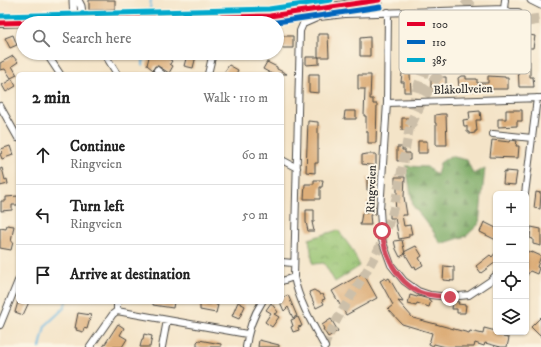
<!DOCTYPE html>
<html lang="en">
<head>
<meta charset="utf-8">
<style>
	body { margin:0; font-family:"IM FELL DW Pica",serif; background:#f6f6f6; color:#222 }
	.controls { position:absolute; right:12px; bottom:12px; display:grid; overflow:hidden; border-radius:6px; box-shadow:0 1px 3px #0004 }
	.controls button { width:36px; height:36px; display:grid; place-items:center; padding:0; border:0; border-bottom:1px solid #e0e0e0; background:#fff; color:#222; font:20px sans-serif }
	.stop { position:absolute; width:12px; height:12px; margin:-9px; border:3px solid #d1495b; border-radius:50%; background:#fff }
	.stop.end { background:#d1495b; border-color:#fff; box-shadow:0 1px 4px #0008 }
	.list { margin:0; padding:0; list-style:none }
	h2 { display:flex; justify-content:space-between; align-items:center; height:52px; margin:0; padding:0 16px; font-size:17px }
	h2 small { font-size:13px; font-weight:400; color:#767676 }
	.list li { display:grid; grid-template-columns:26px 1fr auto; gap:12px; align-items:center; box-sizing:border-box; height:60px; padding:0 16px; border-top:1px solid #e0e0e0 }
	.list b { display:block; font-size:15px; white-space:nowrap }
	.list p { margin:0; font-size:13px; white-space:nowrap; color:#767676 }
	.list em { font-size:13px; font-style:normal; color:#767676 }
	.icon { flex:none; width:22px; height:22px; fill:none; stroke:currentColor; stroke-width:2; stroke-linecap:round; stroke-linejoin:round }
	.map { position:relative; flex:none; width:541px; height:347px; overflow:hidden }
	.search { position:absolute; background:#fff; box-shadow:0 1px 3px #0004; left:16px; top:16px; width:268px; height:44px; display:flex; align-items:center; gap:10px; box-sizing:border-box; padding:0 14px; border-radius:22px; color:#767676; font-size:15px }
	.panel { position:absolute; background:#fff; box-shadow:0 1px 3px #0004; left:16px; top:72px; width:268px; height:232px; border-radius:6px }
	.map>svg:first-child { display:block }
	.forest { fill:url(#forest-firs); stroke:#526a46 }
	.park { fill:url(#park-crowns); stroke:#60764e }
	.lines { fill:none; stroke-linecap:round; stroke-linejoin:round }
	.stream { stroke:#68b7e2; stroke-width:2 }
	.building { fill:#ddae79 }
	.primary-tunnel { stroke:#ccbfa9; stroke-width:9; stroke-dasharray:9 4.5; stroke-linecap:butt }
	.motorway-tunnel { stroke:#ccbfa9; stroke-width:11; stroke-dasharray:11 5.5; stroke-linecap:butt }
	.minor-casing { stroke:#494743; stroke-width:8 }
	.tertiary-casing { stroke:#494743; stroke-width:9 }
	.secondary-casing { stroke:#494743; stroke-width:10 }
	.minor { stroke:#fff; stroke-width:6 }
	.tertiary { stroke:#fff; stroke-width:7 }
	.secondary { stroke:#f9e7c3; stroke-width:8 }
	.bus-1-casing { stroke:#fcf5e5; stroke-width:8 }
	.bus-2-casing { stroke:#fcf5e5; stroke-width:8 }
	.bus-3-casing { stroke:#fcf5e5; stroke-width:8 }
	.bus-1 { stroke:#e4002b; stroke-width:5 }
	.bus-2 { stroke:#0065bd; stroke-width:5 }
	.bus-3 { stroke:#00a9ce; stroke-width:5 }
	.route { stroke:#d1495b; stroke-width:5 }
	.labels { text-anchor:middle; stroke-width:4; stroke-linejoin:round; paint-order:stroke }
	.street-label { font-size:12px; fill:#2b2b2b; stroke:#fcf5e5 }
	.key { fill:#fcf5e5; stroke:#bdb8ad; stroke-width:1 }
	.key-label { font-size:11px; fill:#2b2b2b }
</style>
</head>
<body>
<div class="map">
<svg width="541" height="347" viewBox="0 0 541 347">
	<defs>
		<pattern id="forest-firs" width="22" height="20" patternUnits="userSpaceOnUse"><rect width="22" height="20" fill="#78a862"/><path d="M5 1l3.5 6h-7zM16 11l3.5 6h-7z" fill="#638951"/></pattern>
		<pattern id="park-crowns" width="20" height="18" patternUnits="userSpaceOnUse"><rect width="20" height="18" fill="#95c270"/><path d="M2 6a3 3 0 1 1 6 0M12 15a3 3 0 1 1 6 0" fill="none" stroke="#7a9e5c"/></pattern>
	</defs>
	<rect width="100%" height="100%" fill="#fcf5e5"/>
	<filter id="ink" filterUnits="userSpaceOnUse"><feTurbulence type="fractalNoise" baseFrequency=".025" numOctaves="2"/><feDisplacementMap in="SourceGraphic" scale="8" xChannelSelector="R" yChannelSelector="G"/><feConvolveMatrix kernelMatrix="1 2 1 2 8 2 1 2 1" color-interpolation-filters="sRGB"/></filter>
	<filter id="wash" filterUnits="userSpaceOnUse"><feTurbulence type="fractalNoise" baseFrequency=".012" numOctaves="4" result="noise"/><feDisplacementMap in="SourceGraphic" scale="16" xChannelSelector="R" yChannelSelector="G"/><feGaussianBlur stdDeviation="0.9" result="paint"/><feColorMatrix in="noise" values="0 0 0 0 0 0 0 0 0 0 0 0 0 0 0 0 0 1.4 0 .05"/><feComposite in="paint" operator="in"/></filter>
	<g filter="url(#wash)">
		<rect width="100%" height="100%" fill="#f4e4c8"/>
		<path class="forest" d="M450,156L467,160L473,174L485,168L479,224L466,236L441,244L431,228L413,206L406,166L427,167L437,175L440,163Z"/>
		<path class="park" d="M338,230L351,248L360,266L335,282L324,263L313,264L309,239Z"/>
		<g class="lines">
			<path class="stream" d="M150,9L151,0
				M143,65L144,53
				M40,347L45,326L64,308L66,302"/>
		</g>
		<g id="blocks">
			<path class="building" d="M89,0H115V9L89,10Z
				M318,34H328L329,57H318Z
				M13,35L17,45L10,48L5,38Z
				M529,35L535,36L533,48H528V46L518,45L519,36L529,37Z
				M277,36H293V48H277Z
				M370,37V56H360V38Z
				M150,53H160L172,61L170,64L173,66L169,73L158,66H155L153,70L147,65Z
				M187,55L196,56L193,68L184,66Z
				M13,56L18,62L12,66L17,75L11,78L5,69L0,70V63Z
				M306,57H319V64L306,65Z
				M518,61H530V77H533L534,87H519Z
				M267,62L277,67V69L287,74H272L263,69Z
				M229,65L238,70L236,74H223Z
				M402,73L410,74L411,92H404V82H401Z
				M309,74H319V93L309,92Z
				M358,75H371L370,99H373V104H377L376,143H368V132H367L366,128V116H364L365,89H358Z
				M461,76H466V79H477V83H488V76L505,77V78H508V89H474V91H467V85L459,86L458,78Z
				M431,77H446V86L443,87V91H431Z
				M12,79L16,86L6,92L2,85Z
				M506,110H522V121H517V126L498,127V119H506Z
				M345,111H356V119H344Z
				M480,111L481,120H476L477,131H475V133L469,134V132H467V126H464L463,120L470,119L469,112Z
				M441,114H446L447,145H436V123H435V115Z
				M402,118H411V131L402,130Z
				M308,121L318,122V163H315V173L306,172Z
				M492,140L510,142L511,140L517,141L516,146H519L518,158L490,157Z
				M418,141H427V153H418Z
				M10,146L13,155L2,159L0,154L2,153L1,149Z
				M397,147H402V150H405V153H410V160L397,161Z
				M367,154H376V166L362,164V155Z
				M2,168L5,180L7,179L8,184L0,186V169Z
				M506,171L517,172L515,185L503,184L504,172L506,173Z
				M395,177H405L404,197L407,215H402L404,226L410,225L412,234H409V237L399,239L395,218H390V212H396L395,197H397V186H396V183H395Z
				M367,178H376L375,190H367Z
				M314,180H323L322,187H320V199H304L305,184H314Z
				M536,192L541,193L540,209L534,208Z
				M18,196V205H12V210L1,211V201H6V197Z
				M367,202H375V214L370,215L371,225H360L362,213H367Z
				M306,210H314V222H312L314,231H308L306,222Z
				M484,222L496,228V240L480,232Z
				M7,225L14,226L11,242H13L11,250L0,248V228L6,229Z
				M531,227L541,229V246L533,244V239L530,238Z
				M402,240L405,254L400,257L396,249L394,241Z
				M416,246L422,256L419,258L423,265L416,269L415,266L413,267L404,252Z
				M526,251L532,253V252L541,256L537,267L539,268L537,274L530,271L526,277Z
				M496,252V262L481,273L476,266L490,255L492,257Z
				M444,266L454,267V281L443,280Z
				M363,273L377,298L346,315L332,291Z
				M385,278L386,280L389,278L403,302L398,301L413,318L469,333L470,331L483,334L484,328L504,333L503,337L509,338L507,347H501L485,343L484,346L475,343L474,347H446L434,344L433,346L429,344L432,333L402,324L388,309L393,305L380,281Z
				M314,290L317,292H318L320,295L323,294L325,299L322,300L324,304L316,308L309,292Z
				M288,295L297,316L293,318L288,307L284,311L280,302H282V298Z
				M410,295L417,297L418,296L429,299V301H431L429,307L417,303L416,306L408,304Z
				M453,301L459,302L458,304L466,305L465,313H457V309H452Z
				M18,302H29L23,315L15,312Z
				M153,302H174L173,308L153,305Z
				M211,302L216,303V305H218L216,313L200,310V304H211Z
				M238,302L245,306L239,319L232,316Z
				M271,303L278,312L274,314L279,317L272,327L265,322L271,313L266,310Z
				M78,313L91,315L87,329L84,328L83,332L76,330L77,328H75Z
				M298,317L302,326L298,327L299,330L293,332L291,327L293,326L291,320Z
				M541,317V337L531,327Z
				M331,319L338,331L328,337L323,329H324L322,325Z
				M118,324L124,328L120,335L127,339L122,347H103Z
				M144,334L152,336L150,347H140L142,339H143Z
				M199,340L221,344V347H197V342Z
				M259,340L279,345V347H258Z"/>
		</g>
	</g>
	<g filter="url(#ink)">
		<use href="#blocks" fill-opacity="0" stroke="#494743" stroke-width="1"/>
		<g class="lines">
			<path class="primary-tunnel" d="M324,347C339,308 367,277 383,239C398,204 402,163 410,126"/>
			<path class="motorway-tunnel" d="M413,108C423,67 438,28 472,0
				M410,126C417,111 423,96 433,82C458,46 498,24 541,19"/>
			<g class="minor-casing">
				<path id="minor" d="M306,0L307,11
					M504,9L505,0
					M388,12L387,103L380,210L382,240L391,265L404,281L418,291L430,295L450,297L469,295L490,281L496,275
					M46,53L60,74
					M104,53L117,74
					M157,70L162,74
					M208,74L213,53
					M387,103L541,98
					M0,106L18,138
					M493,134L532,138
					M282,160L297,168
					M525,194L537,98
					M282,262L293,263
					M282,281L294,277
					M117,311L247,334
					M0,325L18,281
					M90,347L113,314L117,311V302
					M162,347L167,320
					M246,347C248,330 253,316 262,302
					M325,347C313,325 299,302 294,277L300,31L303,24L319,17L345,14L504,9L510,12H518"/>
			</g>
			<g class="tertiary-casing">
				<path id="tertiary" d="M73,0L74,21
					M78,0L81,6L83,20
					M531,0L541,5"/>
			</g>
			<g class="secondary-casing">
				<path id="secondary" d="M0,23L270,16L379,0"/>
			</g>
			<use href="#minor" class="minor"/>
			<use href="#tertiary" class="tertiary"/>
			<use href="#secondary" class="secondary"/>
			<g class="bus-1-casing">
				<path id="bus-1" d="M0,23L270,16L379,0"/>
			</g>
			<g class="bus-2-casing">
				<path id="bus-2" d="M270,23L380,7"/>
			</g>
			<g class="bus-3-casing">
				<path id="bus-3" d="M0,16L269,9L331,0"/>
			</g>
			<use href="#bus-1" class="bus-1"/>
			<use href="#bus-2" class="bus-2"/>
			<use href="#bus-3" class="bus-3"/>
		</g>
	</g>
	<g class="lines" filter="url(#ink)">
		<path class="route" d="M382,231C384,254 396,281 419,292C429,296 440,296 450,297"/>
	</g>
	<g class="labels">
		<g class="street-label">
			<text transform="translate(463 89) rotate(-2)" y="4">Blåkollveien</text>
			<text transform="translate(371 189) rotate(-88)" y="4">Ringveien</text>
		</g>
	</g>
	<rect x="399" y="10" width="132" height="64" rx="6" class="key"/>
	<rect x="407" y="22" width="18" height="4" fill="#e4002b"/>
	<rect x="407" y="40" width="18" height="4" fill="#0065bd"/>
	<rect x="407" y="58" width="18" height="4" fill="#00a9ce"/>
	<g class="key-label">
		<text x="432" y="28">100</text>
		<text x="432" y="46">110</text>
		<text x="432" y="64">385</text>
	</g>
</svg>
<div class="controls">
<button>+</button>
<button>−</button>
<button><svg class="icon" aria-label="locate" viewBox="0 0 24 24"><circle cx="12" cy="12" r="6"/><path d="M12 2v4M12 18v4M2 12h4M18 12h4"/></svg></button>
<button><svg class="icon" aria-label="layers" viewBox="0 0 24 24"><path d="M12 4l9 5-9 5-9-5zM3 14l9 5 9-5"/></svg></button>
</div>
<div class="stop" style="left:382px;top:231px"></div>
<div class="stop end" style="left:450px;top:297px"></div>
<div class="search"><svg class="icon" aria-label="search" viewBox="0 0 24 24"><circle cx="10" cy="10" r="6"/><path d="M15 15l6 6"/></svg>Search here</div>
<section class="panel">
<h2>2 min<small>Walk · 110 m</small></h2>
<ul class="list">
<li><svg class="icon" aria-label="ahead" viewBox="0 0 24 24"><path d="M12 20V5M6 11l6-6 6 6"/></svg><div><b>Continue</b><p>Ringveien</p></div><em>60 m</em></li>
<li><svg class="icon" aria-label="left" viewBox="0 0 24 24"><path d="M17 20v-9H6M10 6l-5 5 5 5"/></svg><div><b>Turn left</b><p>Ringveien</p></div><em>50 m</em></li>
<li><svg class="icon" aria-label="arrive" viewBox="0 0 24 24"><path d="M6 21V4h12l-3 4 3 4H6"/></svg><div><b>Arrive at destination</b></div></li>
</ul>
</section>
</div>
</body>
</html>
